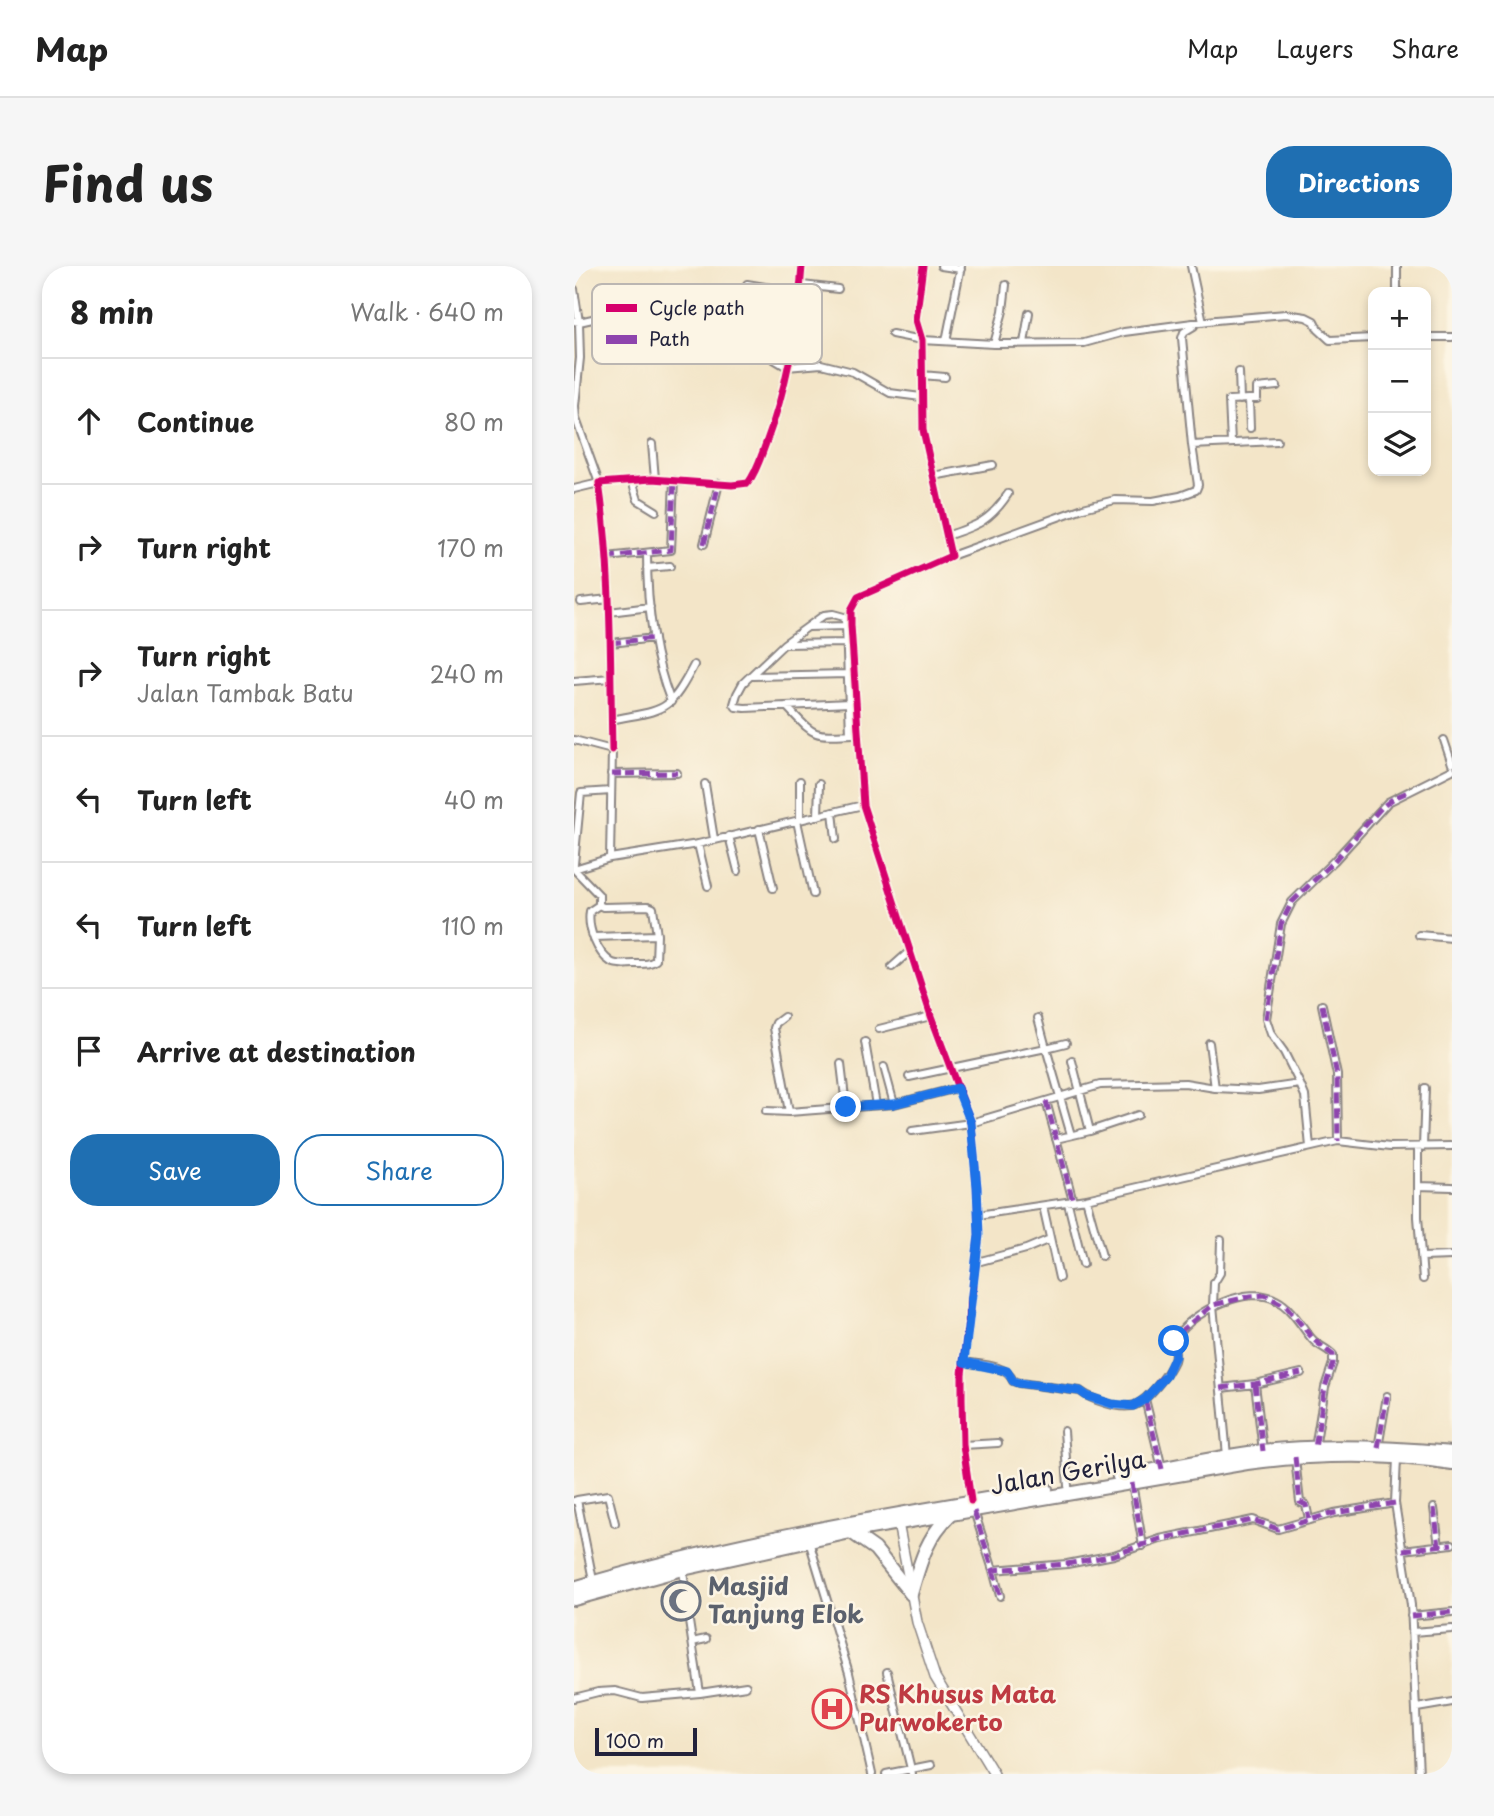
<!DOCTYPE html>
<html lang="en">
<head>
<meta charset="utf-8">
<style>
	body { margin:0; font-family:"Playpen Sans",sans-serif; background:#f6f6f6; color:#222 }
	.controls { position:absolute; right:21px; top:21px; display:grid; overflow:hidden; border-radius:14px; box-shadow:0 4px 10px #0003 }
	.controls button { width:63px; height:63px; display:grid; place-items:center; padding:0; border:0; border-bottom:2px solid #e0e0e0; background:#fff; color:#222; font:35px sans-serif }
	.scale { position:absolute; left:21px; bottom:18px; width:102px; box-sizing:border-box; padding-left:7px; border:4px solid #22223b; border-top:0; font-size:19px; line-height:24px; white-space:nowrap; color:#22223b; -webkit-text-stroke:5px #fcf5e5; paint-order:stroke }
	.stop { position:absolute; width:21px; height:21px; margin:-16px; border:5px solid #1a73e8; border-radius:50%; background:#fff }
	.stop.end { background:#1a73e8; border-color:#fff; box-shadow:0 2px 7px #0008 }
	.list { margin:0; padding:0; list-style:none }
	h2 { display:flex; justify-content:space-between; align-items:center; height:91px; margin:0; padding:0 28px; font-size:30px }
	h2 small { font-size:23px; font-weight:400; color:#767676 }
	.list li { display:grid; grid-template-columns:46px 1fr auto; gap:21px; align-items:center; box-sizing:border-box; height:126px; padding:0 28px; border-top:2px solid #e0e0e0 }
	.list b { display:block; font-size:26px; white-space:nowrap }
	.list p { margin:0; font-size:23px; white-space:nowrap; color:#767676 }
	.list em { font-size:23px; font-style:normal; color:#767676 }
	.actions { display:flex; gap:14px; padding:21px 28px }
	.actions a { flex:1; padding:16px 0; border:2px solid #1f6fb2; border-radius:28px; text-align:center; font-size:24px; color:#1f6fb2 }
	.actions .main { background:#1f6fb2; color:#fff }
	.icon { flex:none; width:38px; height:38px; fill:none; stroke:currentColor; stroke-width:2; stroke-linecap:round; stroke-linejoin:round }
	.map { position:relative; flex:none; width:878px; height:1508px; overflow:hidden; border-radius:28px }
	header { display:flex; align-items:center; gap:42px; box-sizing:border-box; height:98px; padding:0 35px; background:#fff; border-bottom:2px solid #e0e0e0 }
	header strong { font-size:33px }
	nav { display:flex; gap:38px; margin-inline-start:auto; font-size:24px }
	.intro { display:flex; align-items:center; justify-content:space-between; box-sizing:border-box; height:168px; padding:0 42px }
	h1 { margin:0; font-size:49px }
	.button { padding:18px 32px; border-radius:28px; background:#1f6fb2; color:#fff; font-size:24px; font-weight:700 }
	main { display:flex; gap:42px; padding:0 42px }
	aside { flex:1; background:#fff; border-radius:28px; box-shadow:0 4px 10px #0003 }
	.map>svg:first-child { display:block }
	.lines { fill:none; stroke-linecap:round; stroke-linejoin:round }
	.street-casing { stroke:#8a8482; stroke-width:10 }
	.secondary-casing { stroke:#8a8482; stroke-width:12 }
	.highway-casing { stroke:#8a8482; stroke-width:16 }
	.street { stroke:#fff; stroke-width:6 }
	.secondary { stroke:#fff; stroke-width:9 }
	.highway { stroke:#fff; stroke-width:12 }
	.quiet { stroke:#8e44ad; stroke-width:5; stroke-dasharray:10 5; stroke-linecap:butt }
	.cycleway-casing { stroke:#fcf5e5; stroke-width:11 }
	.cycleway { stroke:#d6006c; stroke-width:7 }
	.route { stroke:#1a73e8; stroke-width:9 }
	.labels { text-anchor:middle; stroke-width:5; stroke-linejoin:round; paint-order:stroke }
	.street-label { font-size:24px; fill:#22223b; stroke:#fcf5e5 }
	.worship-label { font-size:24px; font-weight:bold; fill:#5b616d; stroke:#fcf5e5; text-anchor:start }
	.health-label { font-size:24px; font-weight:bold; fill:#be3a42; stroke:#fcf5e5; text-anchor:start }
	.key { fill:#fcf5e5; stroke:#bbb6b2; stroke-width:2 }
	.key-label { font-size:19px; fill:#22223b }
</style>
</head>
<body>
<header>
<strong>Map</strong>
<nav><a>Map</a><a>Layers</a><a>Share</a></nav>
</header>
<div class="intro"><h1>Find us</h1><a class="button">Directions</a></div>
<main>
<aside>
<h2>8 min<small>Walk · 640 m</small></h2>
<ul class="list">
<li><svg class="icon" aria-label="ahead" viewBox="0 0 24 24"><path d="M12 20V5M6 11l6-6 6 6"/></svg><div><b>Continue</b></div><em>80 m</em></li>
<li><svg class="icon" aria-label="right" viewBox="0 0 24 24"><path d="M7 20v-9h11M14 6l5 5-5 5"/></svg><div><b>Turn right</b></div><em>170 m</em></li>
<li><svg class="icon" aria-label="right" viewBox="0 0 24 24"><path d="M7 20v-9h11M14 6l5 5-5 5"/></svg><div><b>Turn right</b><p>Jalan Tambak Batu</p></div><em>240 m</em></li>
<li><svg class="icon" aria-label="left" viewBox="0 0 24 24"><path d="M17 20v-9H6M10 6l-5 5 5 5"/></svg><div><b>Turn left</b></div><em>40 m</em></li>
<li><svg class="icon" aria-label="left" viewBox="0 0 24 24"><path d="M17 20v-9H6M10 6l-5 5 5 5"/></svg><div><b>Turn left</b></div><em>110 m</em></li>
<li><svg class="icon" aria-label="arrive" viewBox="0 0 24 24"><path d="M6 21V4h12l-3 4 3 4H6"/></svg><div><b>Arrive at destination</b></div></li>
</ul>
<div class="actions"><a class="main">Save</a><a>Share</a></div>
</aside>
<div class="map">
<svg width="878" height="1508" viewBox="0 0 878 1508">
	<rect width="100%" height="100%" fill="#fcf5e5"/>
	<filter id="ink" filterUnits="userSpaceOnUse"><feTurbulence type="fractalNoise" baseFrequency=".0143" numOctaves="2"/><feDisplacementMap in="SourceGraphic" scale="14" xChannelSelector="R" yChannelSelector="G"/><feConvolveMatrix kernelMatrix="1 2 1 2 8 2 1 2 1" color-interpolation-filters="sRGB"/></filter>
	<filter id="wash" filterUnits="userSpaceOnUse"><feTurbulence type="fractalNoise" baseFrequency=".00686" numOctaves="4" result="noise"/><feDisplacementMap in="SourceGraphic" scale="28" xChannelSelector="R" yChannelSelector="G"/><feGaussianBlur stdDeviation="1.57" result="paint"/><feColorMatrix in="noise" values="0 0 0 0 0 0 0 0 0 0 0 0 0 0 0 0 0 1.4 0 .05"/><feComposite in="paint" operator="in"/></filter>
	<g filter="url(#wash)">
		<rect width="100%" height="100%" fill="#f3e5c8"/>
	</g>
	<g filter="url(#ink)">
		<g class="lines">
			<g class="street-casing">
				<path id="street" d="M349,0L342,54L348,74L349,164L377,290L284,331L277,344V359L289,539L357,750L397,857L403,921L405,969L388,1108V1132L389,1179L397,1235
					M367,0L387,3
					M617,0L629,56
					M173,18L227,27
					M228,19L264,23
					M0,23L5,56L0,55
					M823,26V0
					M318,68L348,74L420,78L510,77L550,66L642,54L712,48L732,51L740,55L744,63L756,74L799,72
					M852,71H878
					M372,75L387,0
					M450,77L455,47
					M420,78L429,45L432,19
					M665,106L666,134
					M348,109L371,111
					M675,133H683V122L703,120
					M657,177L655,134L675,133L676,162
					M78,178L81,213
					M618,179L703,175
					M359,210L419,199
					M58,215L64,234L82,245
					M0,223L25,217L2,153L1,140L6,92L5,56L23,52H77L144,65L170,75L213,101L247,98L279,106L316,127L347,131
					M372,270C403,260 416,255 434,228
					M130,278L145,217
					M73,288C73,338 79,390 97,436
					M377,290L509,242L541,234L579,235L606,230L622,224L624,219L618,179L608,72L610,66L620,60
					M33,291L97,284L100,214
					M73,302L96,300
					M7,336L35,333
					M35,346L76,341
					M234,361L272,360
					M37,377L80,372
					M211,378L272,377
					M179,410L274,408
					M0,415L37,412
					M275,437L171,442L162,441L160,438L163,428L169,417L210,378L250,349L259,348L270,351L272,360L276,468
					M212,440C242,471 236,470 279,468
					M37,454C90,443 94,449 120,399
					M0,474L38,484L36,592
					M870,474L878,498
					M38,484C36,395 38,305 25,217L78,213L158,219L174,217C183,205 187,190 192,177C213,121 224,59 228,0
					M37,508L103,507
					M131,518L140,573
					M259,546L262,573
					M244,550L245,518
					M226,554V515
					M223,555L239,628
					M185,563L199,622
					M155,570L164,605
					M124,578L134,620
					M0,598L7,527L37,525
					M0,603L36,592L124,578L289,539
					M0,603L25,629V639L29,641L74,640L79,642L83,669L82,694C75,699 69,698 60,698C53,698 44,700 37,696C23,687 13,662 16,645L25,639
					M845,669L878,672
					M20,671L83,669
					M318,701L336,685
					M748,739L763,809L764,875
					M210,751L202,757L200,762L215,846L320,838L383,822
					M464,752L472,782L492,777
					M305,763L357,750
					M291,776L302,839
					M635,777L641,822
					M498,795L516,865L564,849
					M267,798L272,840
					M310,801L320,838
					M335,811L472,782L497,869
					M726,818L710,786L697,768L692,753L707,658L718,636L760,595L814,536L878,504
					M472,835L499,935
					M192,845L215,846
					M338,865L397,857L526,819L611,817L641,822L684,824L726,818L731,830L736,881
					M482,873L516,865
					M844,881V951L849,1013
					M849,881L851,822
					M844,920L878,921
					M512,933L528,990
					M494,937L509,998
					M469,940L485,1012
					M404,949L512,933L764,875L816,881L878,880
					M647,974L646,1007L640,1017L639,1039L653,1190
					M848,991L878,990
					M403,996L452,983L476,973
					M389,1096C407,1099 432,1098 439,1115L445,1117L506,1125C518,1134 546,1144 561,1139C574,1134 594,1108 600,1095C603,1086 597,1078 603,1070C619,1045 675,1018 702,1034C718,1042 727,1060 738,1073C744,1080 753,1082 759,1089V1097L751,1121L741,1182
					M681,1118L689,1185
					M647,1122L681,1118L727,1107
					M571,1133L588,1202
					M490,1165L494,1220
					M389,1179L424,1177
					M804,1182L813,1130
					M823,1192L821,1237L837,1339L845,1508
					M721,1193L726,1236L732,1239L735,1253
					M558,1217L569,1280
					M3,1234L34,1229L41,1257
					M0,1235L3,1234L20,1319
					M860,1242L865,1280
					M400,1245L419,1304L493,1298L540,1289L586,1273L679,1254L704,1263L760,1247L821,1237
					M235,1275L275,1407L298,1508
					M829,1284L878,1278
					M419,1304L426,1330
					M837,1350L878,1346
					M838,1366L878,1363
					M118,1376L132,1373
					M313,1406L337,1503L357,1499
					M126,1427L172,1420
					M0,1432L24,1426L41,1425L68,1432L126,1427L114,1349L109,1303
					M843,1442L878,1436
					M312,1508L337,1503L338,1508"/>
			</g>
			<g class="secondary-casing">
				<path id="secondary" d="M324,1257L343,1356L361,1411L420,1508"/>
			</g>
			<g class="highway-casing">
				<path id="highway" d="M545,1211C593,1202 641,1191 689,1185C752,1178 815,1181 878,1187
					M277,1266L301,1283L337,1328
					M0,1322C154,1276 314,1249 472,1223
					M337,1328C346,1297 352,1272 376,1249
					M0,1333L109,1303L290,1263L673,1197C741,1188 811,1187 878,1197"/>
			</g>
			<use href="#street" class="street"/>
			<use href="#secondary" class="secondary"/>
			<use href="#highway" class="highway"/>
			<path class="quiet" d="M130,278L145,217
				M33,291L97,284L100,214
				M37,377L80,372
				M37,508L103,507
				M748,739L763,809L764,875
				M692,753L707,658L718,636L760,595L807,542L820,532L834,526
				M472,835L499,935
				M681,1118L689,1185
				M647,1122L681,1118L727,1107
				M804,1182L813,1130
				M721,1191L726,1236L732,1239L735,1253
				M588,1203L571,1133L597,1100L601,1090L600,1075L609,1063L639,1039L677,1030L691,1029L712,1040L740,1074L759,1089V1097L751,1121L741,1182
				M558,1217L569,1280
				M860,1242L865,1280
				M400,1245L419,1304L493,1298L540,1289L586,1273L679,1254L704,1263L760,1247L821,1237
				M829,1284L878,1278
				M419,1304L426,1330
				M837,1350L878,1346"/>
			<g class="cycleway-casing">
				<path id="cycleway" d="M349,0L342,54L348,74L349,164L377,290L284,331L277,344V359L289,539L357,750L397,857L403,921L405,969L388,1108V1132L389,1179L397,1235
					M38,484C36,395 38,305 25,217L78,213L158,219L174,217C183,205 187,190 192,177C213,121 224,59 228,0"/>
			</g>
			<use href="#cycleway" class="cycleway"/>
		</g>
	</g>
	<g class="lines" filter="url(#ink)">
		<path class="route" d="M272,841L320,838L383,822L397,857L403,921L405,969L390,1096L433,1105L439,1115L444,1117L506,1125L513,1130L538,1138L559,1140L571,1133L592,1110L601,1090L600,1075"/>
	</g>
	<defs>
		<g id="mosque-ring" transform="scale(2.0125)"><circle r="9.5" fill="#fcf5e5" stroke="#6b7280" stroke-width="1.5"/><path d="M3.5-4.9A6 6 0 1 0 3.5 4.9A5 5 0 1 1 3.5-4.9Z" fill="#6b7280"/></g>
		<g id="hospital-ring" transform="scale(2.0125)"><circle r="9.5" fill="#fcf5e5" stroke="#e0444e" stroke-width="1.5"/><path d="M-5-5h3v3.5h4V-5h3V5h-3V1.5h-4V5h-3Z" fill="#e0444e"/></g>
	</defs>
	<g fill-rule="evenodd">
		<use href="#mosque-ring" x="107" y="1335"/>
		<use href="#hospital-ring" x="258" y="1443"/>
	</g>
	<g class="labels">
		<g class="street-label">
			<text transform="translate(494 1207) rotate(-10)" y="8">Jalan Gerilya</text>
		</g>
		<g class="worship-label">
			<text x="134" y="1329">Masjid<tspan x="134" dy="28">Tanjung Elok</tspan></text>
		</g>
		<g class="health-label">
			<text x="285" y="1437">RS Khusus Mata<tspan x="285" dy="28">Purwokerto</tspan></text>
		</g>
	</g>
	<rect x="18" y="18" width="230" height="80" rx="10" class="key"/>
	<rect x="32" y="38" width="31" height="8" fill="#d6006c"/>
	<rect x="32" y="69" width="31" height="9" fill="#8e44ad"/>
	<g class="key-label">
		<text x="75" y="49">Cycle path</text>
		<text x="75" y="80">Path</text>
	</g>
</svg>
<div class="controls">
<button>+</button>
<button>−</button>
<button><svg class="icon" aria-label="layers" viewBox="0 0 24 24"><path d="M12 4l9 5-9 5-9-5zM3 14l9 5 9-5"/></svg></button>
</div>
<div class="scale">100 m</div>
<div class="stop" style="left:600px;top:1075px"></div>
<div class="stop end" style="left:272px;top:841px"></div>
</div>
</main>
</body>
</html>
